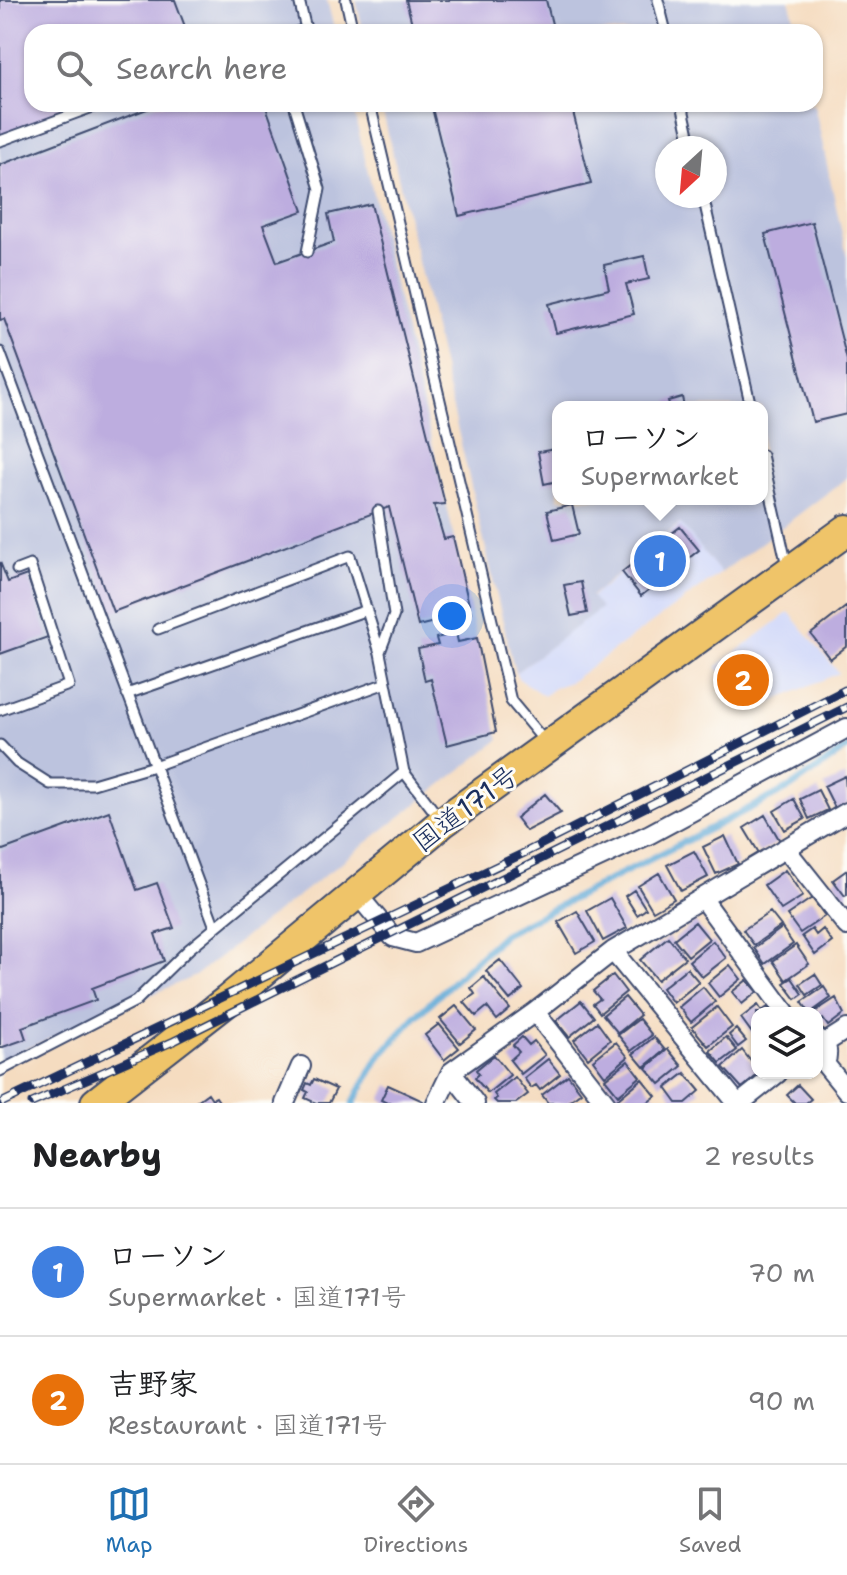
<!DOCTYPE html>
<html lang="en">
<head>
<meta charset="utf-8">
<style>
	body { margin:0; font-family:"Shantell Sans","Klee One",sans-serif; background:#f2f2f2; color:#202124 }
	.controls { position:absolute; right:24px; bottom:24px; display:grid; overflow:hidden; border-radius:16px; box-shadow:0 2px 6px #0004 }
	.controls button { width:72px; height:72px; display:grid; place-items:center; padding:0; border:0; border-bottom:2px solid #e0e0e0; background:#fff; color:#202124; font:40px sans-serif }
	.compass { position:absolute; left:655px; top:136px; width:72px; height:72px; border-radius:50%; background:#fff; box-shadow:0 2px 6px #0004; rotate:206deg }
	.you { position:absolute; left:452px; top:616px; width:28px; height:28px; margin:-20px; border:6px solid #fff; border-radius:50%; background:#1a73e8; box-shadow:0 0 0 12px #1a73e833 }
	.badge { display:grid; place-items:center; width:52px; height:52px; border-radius:50%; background:#1f6fb2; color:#fff; font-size:26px; font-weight:700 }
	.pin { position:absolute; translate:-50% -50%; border:4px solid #fff; box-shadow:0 2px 8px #0006 }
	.popup { position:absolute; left:552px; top:401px; width:216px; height:104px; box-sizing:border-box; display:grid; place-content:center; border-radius:16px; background:#fff; filter:drop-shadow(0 2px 6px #0005); font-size:26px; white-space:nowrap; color:#757577 }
	.popup b { font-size:30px; color:#202124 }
	.popup::after { content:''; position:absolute; left:50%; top:100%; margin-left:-16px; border:16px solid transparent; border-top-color:#fff }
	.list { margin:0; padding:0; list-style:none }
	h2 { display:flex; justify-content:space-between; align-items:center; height:104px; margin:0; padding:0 32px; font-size:34px }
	h2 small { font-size:26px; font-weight:400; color:#757577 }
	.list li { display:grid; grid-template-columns:52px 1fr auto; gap:24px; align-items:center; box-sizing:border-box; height:128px; padding:0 32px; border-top:2px solid #e0e0e0 }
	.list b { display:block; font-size:30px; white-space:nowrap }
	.list p { margin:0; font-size:26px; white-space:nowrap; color:#757577 }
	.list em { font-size:26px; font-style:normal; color:#757577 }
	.icon { flex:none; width:44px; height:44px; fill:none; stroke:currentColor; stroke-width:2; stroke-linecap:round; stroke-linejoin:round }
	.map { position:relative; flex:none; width:847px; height:1103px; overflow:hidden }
	.search { position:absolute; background:#fff; box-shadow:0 2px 6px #0004; left:24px; right:24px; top:24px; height:88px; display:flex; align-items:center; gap:20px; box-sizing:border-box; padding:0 28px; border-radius:24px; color:#757577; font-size:30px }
	.sheet { height:360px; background:#fff }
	nav { display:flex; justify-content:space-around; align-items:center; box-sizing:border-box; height:112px; border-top:2px solid #e0e0e0; background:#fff; font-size:22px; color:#757577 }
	nav a { display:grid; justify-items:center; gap:4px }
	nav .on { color:#1f6fb2 }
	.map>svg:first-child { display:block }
	.built { fill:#d2d9f9 }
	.industrial { fill:#bcc3de; fill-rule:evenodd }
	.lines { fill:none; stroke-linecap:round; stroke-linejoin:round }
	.stream { stroke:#5da7d5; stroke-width:7 }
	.building { fill:#bdaddf }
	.service-casing { stroke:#3c496d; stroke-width:13 }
	.minor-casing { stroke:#3c496d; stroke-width:22 }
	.trunk-casing { stroke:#3c496d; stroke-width:34 }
	.service { stroke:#fff; stroke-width:9 }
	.minor { stroke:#fff; stroke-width:18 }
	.trunk { stroke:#efc469; stroke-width:30 }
	.rail-casing { stroke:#1b2f5e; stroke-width:9 }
	.rail { stroke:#fdfcf7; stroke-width:6; stroke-dasharray:18; stroke-linecap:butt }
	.labels { text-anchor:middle; stroke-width:6; stroke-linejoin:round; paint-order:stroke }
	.street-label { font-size:28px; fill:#1b2f5e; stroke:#fdfcf7 }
</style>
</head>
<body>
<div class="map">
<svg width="847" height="1103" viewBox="0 0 847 1103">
	<rect width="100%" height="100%" fill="#fdfcf7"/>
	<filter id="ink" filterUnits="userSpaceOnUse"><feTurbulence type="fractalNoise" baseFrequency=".0125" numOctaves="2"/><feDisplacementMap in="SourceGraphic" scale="16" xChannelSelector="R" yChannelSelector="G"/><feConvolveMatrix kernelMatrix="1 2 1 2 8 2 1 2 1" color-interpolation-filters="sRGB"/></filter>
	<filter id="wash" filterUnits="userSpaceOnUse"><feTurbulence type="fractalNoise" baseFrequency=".006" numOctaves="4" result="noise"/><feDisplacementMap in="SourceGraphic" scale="32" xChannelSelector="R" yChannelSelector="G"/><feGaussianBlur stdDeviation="1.8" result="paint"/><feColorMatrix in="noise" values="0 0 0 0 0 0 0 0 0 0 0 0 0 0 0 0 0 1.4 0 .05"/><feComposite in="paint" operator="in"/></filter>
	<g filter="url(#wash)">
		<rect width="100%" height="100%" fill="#f5dcc0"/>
		<path class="built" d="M681,523L721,573L570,682L555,687L544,696L519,679L515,673L600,608L591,597Z
			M789,612L839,673L753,710L716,667Z"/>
		<path class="industrial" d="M0,0H327L335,32H32V104H352L447,506L499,740L195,976L0,1060Z
			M356,0H789L798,32H363Z
			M381,104H814L847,257V478L721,573L680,523L591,596L601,608L515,673ZM667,148H715V196H667ZM558,407H762V499H558Z"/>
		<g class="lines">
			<path class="stream" d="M353,1103L379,1057L416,1016L504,934L791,787L847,748"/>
		</g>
		<g id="blocks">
			<path class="building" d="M0,0H175L187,32H32V104H89L0,137Z
				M406,0H546L554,32H414Z
				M160,104H265L303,211L263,225L277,262L334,242L328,214L371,204L445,504L434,505L444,539L453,537L471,613L418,626L389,507L113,612L4,319L0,320V165Z
				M431,104H571L591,184L459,216Z
				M812,222L847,360V414L813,422L765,234Z
				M644,256L649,279L626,284L634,314L556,333L549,304L609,289L604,265Z
				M682,397L684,407H670L668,401Z
				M556,449L558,481L544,484L538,452Z
				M572,505L579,534L554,540L547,511Z
				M680,527L699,550L641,596L622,572Z
				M0,562L8,582L27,575L48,637L0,654Z
				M581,582L587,613L571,616L564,585Z
				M847,606V646L830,659L811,634Z
				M456,633L458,642L477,638L496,732L447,745L431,679L425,681L418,649L438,645L436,638Z
				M735,655L767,693L750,706L719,668Z
				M845,776L847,805L836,810L824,786Z
				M818,790L828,810L809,819L800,799Z
				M545,794L561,813L526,831L516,818Z
				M794,799L805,819L785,830L774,811Z
				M109,811L137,890L157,883L174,928L155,934L164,961L92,988L96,1000L22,1027L26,1039L0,1048V851Z
				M765,815L780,841L759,853L744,828Z
				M725,836L738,864L716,874L703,847Z
				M694,851L708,877L681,891L667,865Z
				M785,870L803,896L781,910L764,885Z
				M847,870V895L845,896L833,880Z
				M659,873L674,899L653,911L638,886Z
				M634,890L646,909L637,915L625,896Z
				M610,898L627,928L603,941L587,911Z
				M812,898L825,916L800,933L787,915Z
				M577,911L595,942L576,953L558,922Z
				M770,912L781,926L754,945L743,930Z
				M695,922L709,939L688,956L674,939Z
				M782,928L793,944L765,964L754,948Z
				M812,929L816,935L823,929L832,942L815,955L802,936Z
				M668,937L685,958L657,980L640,960Z
				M713,941L726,958L702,977L689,961Z
				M796,945L809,964L786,980L773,961Z
				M500,960L523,989L510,1000L486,971Z
				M730,965L741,979L719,997L708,983Z
				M687,968L699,982L673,1003L662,988Z
				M815,974L822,985L807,995L800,984Z
				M613,975L626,992L600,1013L593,1004L600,999L593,991Z
				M484,977L510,1009L497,1020L487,1007L476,1016L464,1002L475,994L471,988Z
				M792,978L803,994L796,999L784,983Z
				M747,980L757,992L742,1004L732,992Z
				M703,987L715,1002L691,1022L679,1007Z
				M824,987L831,998L810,1013L802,1002Z
				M625,997L640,1015L618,1033L603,1015Z
				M836,998L844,1014L828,1026L823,1019L817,1023V1013H813Z
				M581,1001L594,1017L569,1037L556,1021Z
				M758,1005L762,1011L768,1007L772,1013H757V1040L741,1018Z
				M456,1006L476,1030L460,1043L440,1019Z
				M717,1007L732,1027L708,1046L692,1027Z
				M639,1019L652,1035L631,1051L618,1035Z
				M597,1022L610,1040L588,1058L574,1040Z
				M439,1024L459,1048L444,1060L425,1035Z
				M736,1029L746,1041L738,1047L729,1035Z
				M522,1037L529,1045L534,1041L545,1055L521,1074L510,1060L519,1052L513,1045Z
				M654,1037L665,1050L644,1067L633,1054Z
				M726,1037L737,1050L720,1063L710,1051Z
				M616,1042L628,1057L605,1076L593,1060Z
				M668,1049L682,1066L660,1084L646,1068Z
				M742,1050L757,1069V1073H760L742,1088L723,1067Z
				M494,1055L510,1075L488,1093L475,1078L479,1074L476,1070Z
				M548,1059L560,1074L540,1090L536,1085L531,1088L524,1078Z
				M628,1061L640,1077L618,1095L605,1079Z
				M685,1073L700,1091L686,1103H677L666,1088Z
				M568,1075L581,1092L567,1103H548L542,1095Z
				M515,1077L528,1094L516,1103H497L494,1100L497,1098L494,1094Z
				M314,1079L336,1089L329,1103H316L305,1098L308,1092L304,1090L307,1083L311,1085Z
				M642,1079L656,1096L647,1103H619L617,1100Z
				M388,1085L423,1101L422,1103H387L381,1100Z
				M798,1085L811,1099L806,1103H795L787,1095Z
				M208,1093L212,1099L216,1097L220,1103H198L197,1101Z"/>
		</g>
	</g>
	<g filter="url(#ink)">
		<use href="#blocks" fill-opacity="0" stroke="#3c496d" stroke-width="2"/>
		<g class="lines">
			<g class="service-casing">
				<path id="service" d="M346,0L353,32
					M658,0L666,32
					M297,32L306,29L299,0
					M294,104L320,189L307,252
					M370,104L511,701L546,743
					M682,104L692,148
					M0,141L101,104
					M703,196L751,407
					M0,352L215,927
					M762,455L787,566
					M378,511L394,615L380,652
					M158,629L350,556L380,653L404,772
					M127,694L367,610
					M0,710L69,685L30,565L17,570
					M0,745L17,763L50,784H93L154,766L386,683
					M0,1071L136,1001L189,949L404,772L440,819"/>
			</g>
			<g class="minor-casing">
				<path id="minor" d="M785,848L847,926
					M356,893L393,937L416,943L650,834L847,728
					M702,898L786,1013
					M613,951L737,1103
					M535,1012L606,1103
					M817,1038C828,1044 829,1053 825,1064L847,1091
					M825,1043L847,1029
					M451,1072L475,1103
					M285,1103L301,1066
					M436,1103L451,1072L535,1012L613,951L847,812
					M740,1103L778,1073"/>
			</g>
			<g class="trunk-casing">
				<path id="trunk" d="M96,1103L227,1001L443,822L847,530"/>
			</g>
			<use href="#service" class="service"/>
			<use href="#minor" class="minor"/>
			<use href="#trunk" class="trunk"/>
			<g class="rail-casing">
				<path id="rail" d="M1,1103L522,854L847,689
					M32,1103L174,1041L847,707"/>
			</g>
			<use href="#rail" class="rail"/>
		</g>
	</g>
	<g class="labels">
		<g class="street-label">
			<text transform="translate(465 808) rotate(-37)" y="10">国道171号</text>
		</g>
	</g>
</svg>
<div class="controls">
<button><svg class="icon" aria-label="layers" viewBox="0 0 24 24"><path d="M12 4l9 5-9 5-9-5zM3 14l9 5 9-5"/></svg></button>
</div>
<svg class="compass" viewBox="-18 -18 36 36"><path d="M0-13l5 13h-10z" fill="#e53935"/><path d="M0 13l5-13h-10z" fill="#757577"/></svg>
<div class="you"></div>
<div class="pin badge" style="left:660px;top:561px;background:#3f7fe0">1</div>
<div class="popup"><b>ローソン</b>Supermarket</div>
<div class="pin badge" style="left:743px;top:680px;background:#e8710a">2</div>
<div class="search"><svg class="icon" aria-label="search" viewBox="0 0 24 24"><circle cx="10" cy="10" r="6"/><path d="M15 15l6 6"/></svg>Search here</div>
</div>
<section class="sheet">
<h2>Nearby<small>2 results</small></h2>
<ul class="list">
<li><span class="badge" style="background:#3f7fe0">1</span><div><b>ローソン</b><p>Supermarket · 国道171号</p></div><em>70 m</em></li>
<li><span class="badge" style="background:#e8710a">2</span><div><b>吉野家</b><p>Restaurant · 国道171号</p></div><em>90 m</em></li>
</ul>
</section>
<nav>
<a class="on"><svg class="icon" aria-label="map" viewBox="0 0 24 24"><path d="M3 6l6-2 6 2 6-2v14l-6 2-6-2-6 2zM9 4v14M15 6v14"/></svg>Map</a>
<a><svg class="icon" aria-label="directions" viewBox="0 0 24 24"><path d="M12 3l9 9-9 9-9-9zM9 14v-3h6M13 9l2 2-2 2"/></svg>Directions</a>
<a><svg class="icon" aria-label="saved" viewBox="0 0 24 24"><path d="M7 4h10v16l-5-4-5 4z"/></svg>Saved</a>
</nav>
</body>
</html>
